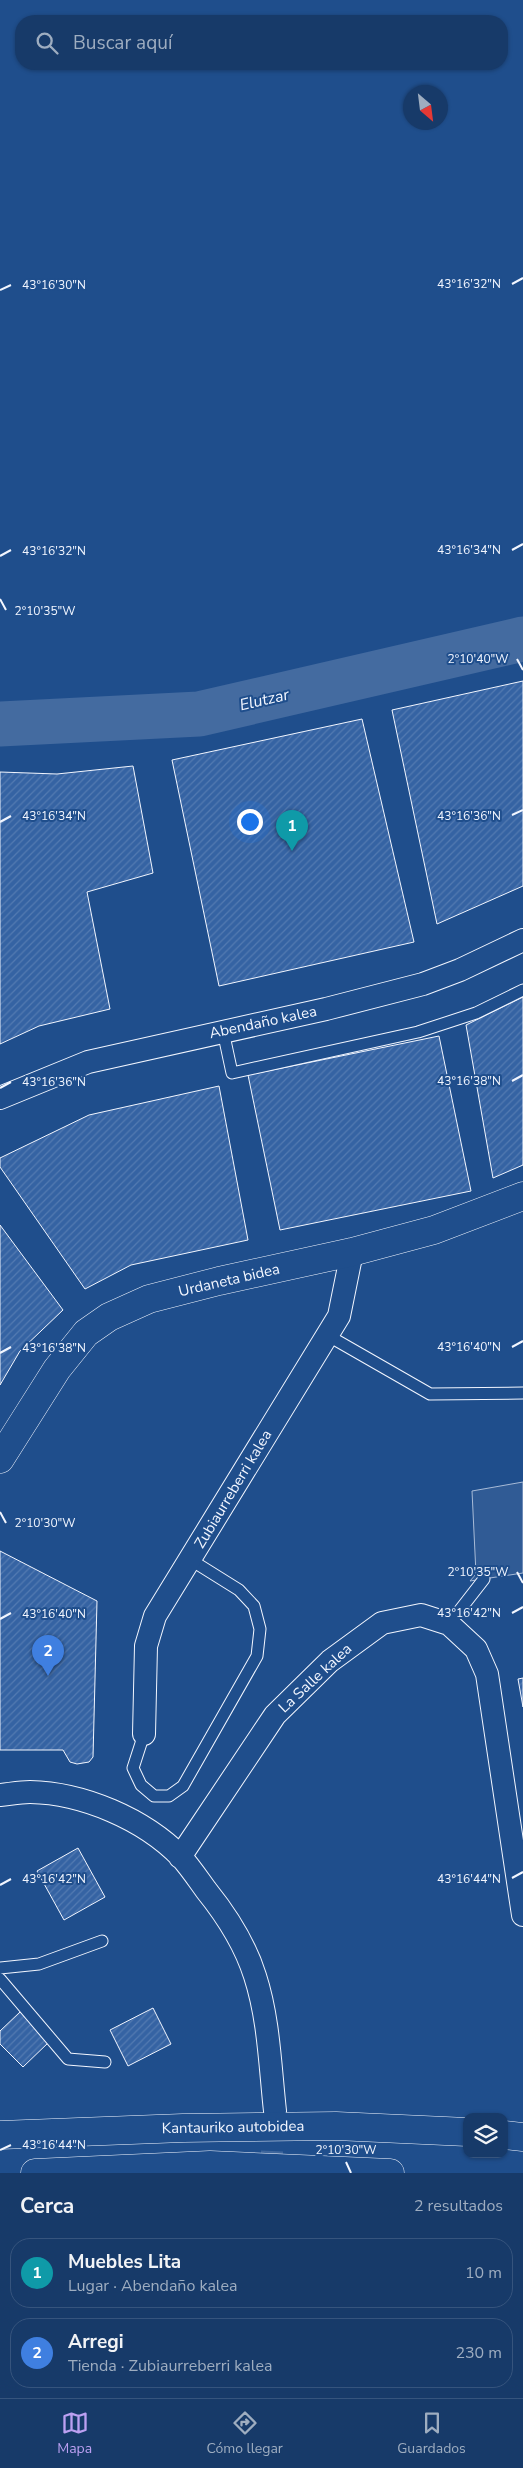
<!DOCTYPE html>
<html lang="es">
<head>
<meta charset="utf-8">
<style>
	body { margin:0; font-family:"Nunito Sans",sans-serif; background:#20416f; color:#f1f3f6 }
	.controls { position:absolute; right:15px; bottom:15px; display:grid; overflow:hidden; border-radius:10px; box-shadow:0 1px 4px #0004 }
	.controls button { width:45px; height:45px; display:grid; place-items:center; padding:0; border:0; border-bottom:1px solid #36547d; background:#173a69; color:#f1f3f6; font:25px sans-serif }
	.compass { position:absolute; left:403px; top:85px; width:45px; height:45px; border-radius:50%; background:#173a69; box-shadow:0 1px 4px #0004; rotate:152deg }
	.you { position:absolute; left:249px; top:821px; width:18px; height:18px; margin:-12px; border:4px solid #fff; border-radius:50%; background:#1a73e8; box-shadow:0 0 0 8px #1a73e833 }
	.badge { display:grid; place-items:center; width:32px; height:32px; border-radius:50%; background:#bca0f2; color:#fff; font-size:16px; font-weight:700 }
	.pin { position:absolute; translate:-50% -41px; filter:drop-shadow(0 1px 2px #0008) }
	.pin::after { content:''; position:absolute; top:26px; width:18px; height:15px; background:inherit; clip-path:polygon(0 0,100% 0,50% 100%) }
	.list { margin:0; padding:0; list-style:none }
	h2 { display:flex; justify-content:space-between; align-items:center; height:65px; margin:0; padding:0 20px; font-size:21px }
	h2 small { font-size:16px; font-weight:400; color:#9eadc0 }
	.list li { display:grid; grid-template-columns:32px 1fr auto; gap:15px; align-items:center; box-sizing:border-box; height:70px; margin:0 10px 10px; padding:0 10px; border:1px solid #36547d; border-radius:20px }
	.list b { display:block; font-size:19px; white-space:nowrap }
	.list p { margin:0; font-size:16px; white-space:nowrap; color:#9eadc0 }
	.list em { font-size:16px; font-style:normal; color:#9eadc0 }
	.icon { flex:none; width:28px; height:28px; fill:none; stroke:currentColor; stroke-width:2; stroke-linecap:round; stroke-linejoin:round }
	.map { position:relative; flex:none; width:523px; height:2173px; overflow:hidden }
	.search { position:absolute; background:#173a69; box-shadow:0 1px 4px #0004; left:15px; right:15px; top:15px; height:55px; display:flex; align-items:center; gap:12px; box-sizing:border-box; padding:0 18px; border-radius:20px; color:#9eadc0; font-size:19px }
	.sheet { height:225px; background:#173a69 }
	nav { display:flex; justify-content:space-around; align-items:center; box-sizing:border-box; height:70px; border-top:1px solid #36547d; background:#173a69; font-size:14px; color:#9eadc0 }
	nav a { display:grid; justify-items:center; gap:2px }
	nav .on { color:#bca0f2 }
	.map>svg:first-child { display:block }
	.built { fill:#305b95; stroke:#a8bbd7 }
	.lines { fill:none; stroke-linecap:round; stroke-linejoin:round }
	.river { stroke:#446ba0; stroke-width:45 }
	.building { fill:url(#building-hatch); stroke:#f2f6ff }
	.minor-tunnel { stroke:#3f679d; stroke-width:22; stroke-dasharray:22 11; stroke-linecap:butt }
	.service-casing { stroke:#f2f6ff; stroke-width:13 }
	.minor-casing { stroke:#f2f6ff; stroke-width:24 }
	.tertiary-casing { stroke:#f2f6ff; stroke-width:29 }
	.motorway-casing { stroke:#f2f6ff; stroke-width:29 }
	.service { stroke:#1f4e8c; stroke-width:11 }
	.minor { stroke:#1f4e8c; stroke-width:22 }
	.tertiary { stroke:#1f4e8c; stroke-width:28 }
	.motorway { stroke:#1f4e8c; stroke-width:28 }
	.ticks { fill:none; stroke:#f2f6ff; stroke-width:2 }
	.labels { text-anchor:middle; stroke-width:4; stroke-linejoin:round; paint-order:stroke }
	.street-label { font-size:15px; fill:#f2f6ff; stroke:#1f4e8c }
	.water-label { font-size:16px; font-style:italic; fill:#f2f6ff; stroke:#1f4e8c }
	.ticks-label { font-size:12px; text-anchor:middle; fill:#f2f6ff; stroke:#1f4e8c; stroke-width:4; stroke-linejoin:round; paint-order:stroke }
</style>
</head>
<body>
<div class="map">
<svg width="523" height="2173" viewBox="0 0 523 2173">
	<defs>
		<pattern id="building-hatch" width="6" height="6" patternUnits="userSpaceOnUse" patternTransform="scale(1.25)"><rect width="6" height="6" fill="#3563a3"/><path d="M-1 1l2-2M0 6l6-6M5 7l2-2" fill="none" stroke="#537ab1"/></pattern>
	</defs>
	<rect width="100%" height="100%" fill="#1f4e8c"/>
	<path class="built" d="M523,1482V1573L470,1581L476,1574L472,1491Z"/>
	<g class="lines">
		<path class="river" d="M0,724L199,714L523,639"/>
	</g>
	<path class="building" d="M523,681V886L437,924L392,710Z
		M362,719L414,942L219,986L172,760Z
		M133,766L153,873L87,892L110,1009L39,1026L0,1044V772L57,774Z
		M523,997V1165L493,1178L466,1025Z
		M439,1036L471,1191L280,1230L248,1075Z
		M219,1086L248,1240L131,1265L85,1289L0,1167V1158L89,1115Z
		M0,1225L63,1310L20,1351L0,1385Z
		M0,1551L97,1601L93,1757L89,1762L77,1764L70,1762L63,1750H0Z
		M523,1678V1707L518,1679Z
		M78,1848L105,1897L64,1920L37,1871Z
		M153,2008L171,2044L128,2066L110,2030Z
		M20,2012L49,2042L23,2067L0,2044V2031Z"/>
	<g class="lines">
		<path class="minor-tunnel" d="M271,2173L274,2112"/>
		<g class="service-casing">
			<path id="service" d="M223,1031L232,1073L418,1032L476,1013L523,990
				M327,1335L430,1394L523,1393
				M449,1624L484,1579
				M144,1734L133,1768L141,1785L154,1796H169L183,1786L257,1656L260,1629L254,1606L239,1590L191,1560
				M0,1968L39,1964L102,1941
				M0,1979L68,2059L105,2062"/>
		</g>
		<g class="minor-casing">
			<path id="minor" d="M0,1098L88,1062L326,1009L423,984L460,970L523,940
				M144,1734L146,1646L155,1616L339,1316L352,1252
				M0,1795C10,1794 20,1792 30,1792C83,1793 144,1819 181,1857C190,1867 198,1879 206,1890C227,1916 245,1944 255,1976C269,2019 270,2066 275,2111
				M180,1857L275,1715L330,1661L382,1623L421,1615L449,1624L476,1649L487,1674L523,1915"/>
		</g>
		<g class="tertiary-casing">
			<path id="tertiary" d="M0,1459L57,1369L86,1333L109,1317L149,1299L219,1281L352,1252L434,1230L523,1196"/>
		</g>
		<g class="motorway-casing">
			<path id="motorway" d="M0,2135L183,2128L336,2126L467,2132
				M504,2135L523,2137
				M35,2173L210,2165L390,2173"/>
		</g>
		<use href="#service" class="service"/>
		<use href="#minor" class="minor"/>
		<use href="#tertiary" class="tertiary"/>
		<use href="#motorway" class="motorway"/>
	</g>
	<path class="ticks" d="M512,284L523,278M0,290L11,285M512,550L523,544M0,556L11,550M0,599L6,610M517,659L523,670M512,815L523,810M0,822L11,816M512,1081L523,1075M0,1088L11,1082M512,1347L523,1341M0,1353L11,1347M0,1512L6,1523M517,1572L523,1583M512,1613L523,1607M0,1619L11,1613M512,1878L523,1872M0,1885L11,1879M0,2150L11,2145M346,2162L351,2173"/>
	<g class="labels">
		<g class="street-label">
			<text transform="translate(263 1022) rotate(-12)" y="5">Abendaño kalea</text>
			<text transform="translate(229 1280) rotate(-13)" y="5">Urdaneta bidea</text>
			<text transform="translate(233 1489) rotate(-59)" y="5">Zubiaurreberri kalea</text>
			<text transform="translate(315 1678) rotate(-43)" y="5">La Salle kalea</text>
			<text transform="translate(233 2127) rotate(-1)" y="5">Kantauriko autobidea</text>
		</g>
		<g class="water-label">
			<text transform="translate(264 699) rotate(-13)" y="6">Elutzar</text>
		</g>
	</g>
	<g class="ticks-label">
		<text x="469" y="288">43°16'32"N</text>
		<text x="54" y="289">43°16'30"N</text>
		<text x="469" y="554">43°16'34"N</text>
		<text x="54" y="555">43°16'32"N</text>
		<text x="45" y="615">2°10'35"W</text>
		<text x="478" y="663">2°10'40"W</text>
		<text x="469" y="820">43°16'36"N</text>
		<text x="54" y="820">43°16'34"N</text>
		<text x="469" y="1085">43°16'38"N</text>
		<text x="54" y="1086">43°16'36"N</text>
		<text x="469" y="1351">43°16'40"N</text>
		<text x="54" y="1352">43°16'38"N</text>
		<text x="45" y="1527">2°10'30"W</text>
		<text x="478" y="1576">2°10'35"W</text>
		<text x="469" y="1617">43°16'42"N</text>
		<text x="54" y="1618">43°16'40"N</text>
		<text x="469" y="1883">43°16'44"N</text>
		<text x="54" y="1883">43°16'42"N</text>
		<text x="54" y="2149">43°16'44"N</text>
		<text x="346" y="2154">2°10'30"W</text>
	</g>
</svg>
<div class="controls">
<button><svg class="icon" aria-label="layers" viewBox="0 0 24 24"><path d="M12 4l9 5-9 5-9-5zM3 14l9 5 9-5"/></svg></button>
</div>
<svg class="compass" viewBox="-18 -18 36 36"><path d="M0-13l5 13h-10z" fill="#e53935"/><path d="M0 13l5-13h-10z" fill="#9eadc0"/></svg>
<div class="you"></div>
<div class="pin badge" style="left:292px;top:851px;background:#0f9aa8">1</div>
<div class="pin badge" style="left:48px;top:1676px;background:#3f7fe0">2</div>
<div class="search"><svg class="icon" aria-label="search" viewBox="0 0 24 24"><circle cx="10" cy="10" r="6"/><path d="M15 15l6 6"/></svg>Buscar aquí</div>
</div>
<section class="sheet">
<h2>Cerca<small>2 resultados</small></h2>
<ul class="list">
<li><span class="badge" style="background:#0f9aa8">1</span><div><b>Muebles Lita</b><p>Lugar · Abendaño kalea</p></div><em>10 m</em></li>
<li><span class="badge" style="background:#3f7fe0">2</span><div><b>Arregi</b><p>Tienda · Zubiaurreberri kalea</p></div><em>230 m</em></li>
</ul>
</section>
<nav>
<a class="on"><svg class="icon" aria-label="map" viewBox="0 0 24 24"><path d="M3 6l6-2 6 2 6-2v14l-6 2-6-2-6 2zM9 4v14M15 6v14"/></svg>Mapa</a>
<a><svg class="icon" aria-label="directions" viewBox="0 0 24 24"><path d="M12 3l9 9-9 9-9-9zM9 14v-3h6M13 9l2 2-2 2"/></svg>Cómo llegar</a>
<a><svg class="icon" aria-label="saved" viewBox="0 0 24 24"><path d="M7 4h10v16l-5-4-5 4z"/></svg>Guardados</a>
</nav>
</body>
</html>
